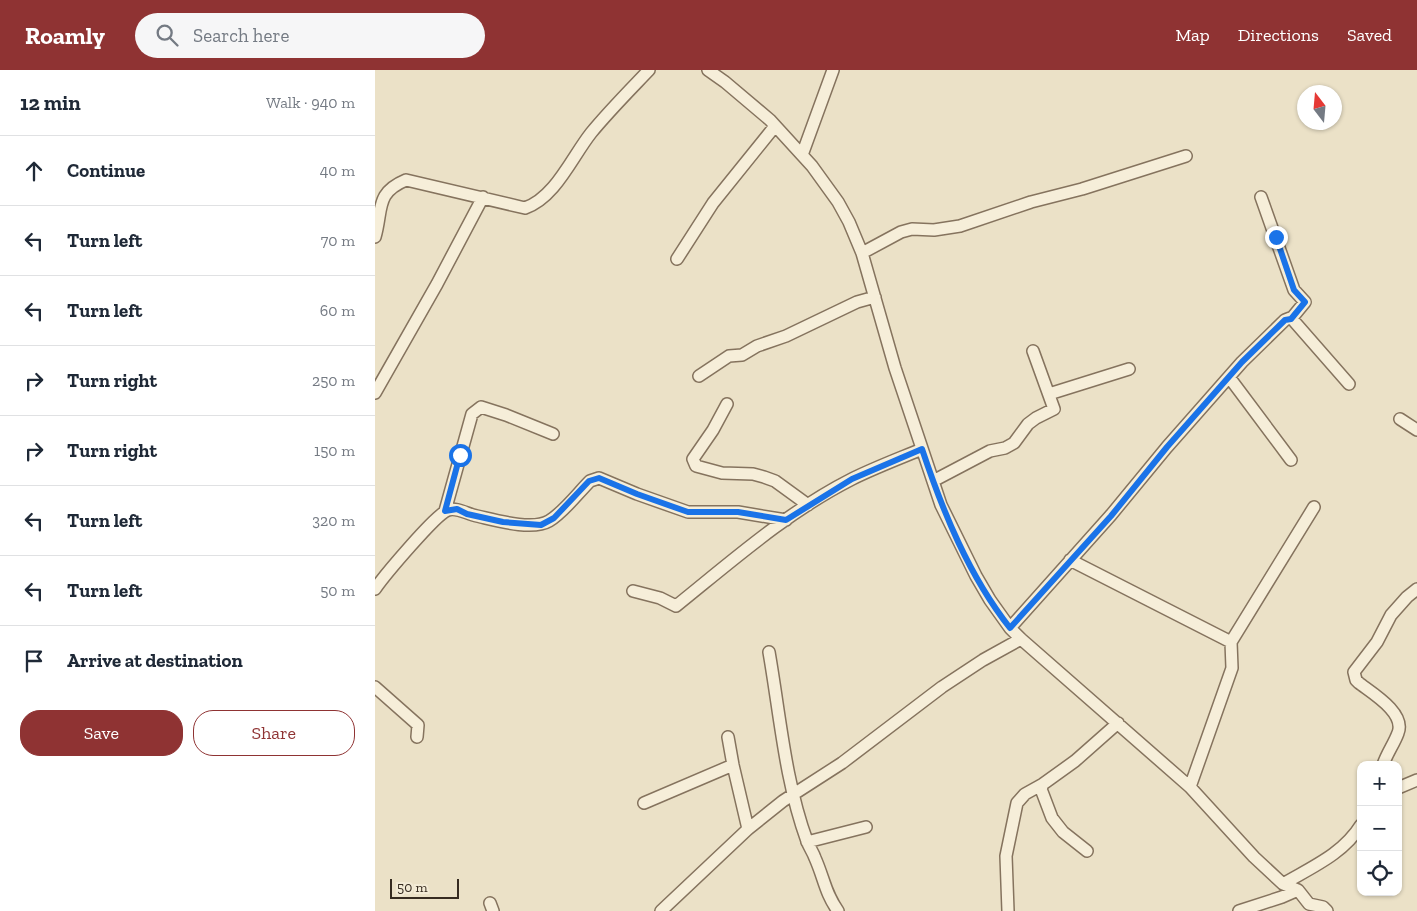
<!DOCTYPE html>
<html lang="en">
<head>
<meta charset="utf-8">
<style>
	body { margin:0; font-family:"Zilla Slab",serif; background:#f6f6f7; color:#1f2937 }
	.controls { position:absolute; right:15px; bottom:15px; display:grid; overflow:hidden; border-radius:10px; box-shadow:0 1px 4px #0004 }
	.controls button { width:45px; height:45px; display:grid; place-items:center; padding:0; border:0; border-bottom:1px solid #e0e1e3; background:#fff; color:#1f2937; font:25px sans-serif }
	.compass { position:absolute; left:922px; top:15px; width:45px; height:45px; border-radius:50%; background:#fff; box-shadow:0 1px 4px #0004; rotate:344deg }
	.scale { position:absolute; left:15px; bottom:12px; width:69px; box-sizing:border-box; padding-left:5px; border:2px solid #362b20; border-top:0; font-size:14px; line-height:18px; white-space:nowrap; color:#362b20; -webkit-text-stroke:4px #f3ebd6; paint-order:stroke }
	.stop { position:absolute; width:15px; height:15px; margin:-11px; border:4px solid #1a73e8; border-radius:50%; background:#fff }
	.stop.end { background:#1a73e8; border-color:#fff; box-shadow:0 1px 5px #0008 }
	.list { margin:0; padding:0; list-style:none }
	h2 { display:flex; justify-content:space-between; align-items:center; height:65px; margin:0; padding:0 20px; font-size:21px }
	h2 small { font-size:16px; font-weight:400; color:#747a83 }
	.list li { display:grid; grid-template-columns:32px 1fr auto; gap:15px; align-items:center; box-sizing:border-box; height:70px; padding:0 20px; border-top:1px solid #e0e1e3 }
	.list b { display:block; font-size:19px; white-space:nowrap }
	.list em { font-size:16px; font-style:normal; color:#747a83 }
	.actions { display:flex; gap:10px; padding:15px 20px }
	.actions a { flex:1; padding:11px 0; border:1px solid #8f3333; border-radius:20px; text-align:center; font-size:18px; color:#8f3333 }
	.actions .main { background:#8f3333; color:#fff }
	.icon { flex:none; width:28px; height:28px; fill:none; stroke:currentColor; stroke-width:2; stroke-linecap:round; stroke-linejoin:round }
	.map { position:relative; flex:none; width:1042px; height:841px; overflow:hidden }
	header { display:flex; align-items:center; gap:30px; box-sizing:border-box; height:70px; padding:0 25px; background:#8f3333; color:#fff }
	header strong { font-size:24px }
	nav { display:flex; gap:28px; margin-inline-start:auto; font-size:18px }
	.search { width:350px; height:45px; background:#f6f6f7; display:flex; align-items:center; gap:12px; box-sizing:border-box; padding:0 18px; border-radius:28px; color:#747a83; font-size:19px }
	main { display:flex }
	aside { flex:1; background:#fff }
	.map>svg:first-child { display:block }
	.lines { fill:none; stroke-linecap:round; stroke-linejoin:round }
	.street-casing { stroke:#85735e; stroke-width:14 }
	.street { stroke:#f6eed9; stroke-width:11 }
	.route { stroke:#1a73e8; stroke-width:6 }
</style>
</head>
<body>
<header>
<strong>Roamly</strong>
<div class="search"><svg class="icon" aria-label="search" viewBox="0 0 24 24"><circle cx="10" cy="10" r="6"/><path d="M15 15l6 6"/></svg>Search here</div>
<nav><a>Map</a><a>Directions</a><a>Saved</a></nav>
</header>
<main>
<aside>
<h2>12 min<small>Walk · 940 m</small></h2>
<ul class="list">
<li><svg class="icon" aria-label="ahead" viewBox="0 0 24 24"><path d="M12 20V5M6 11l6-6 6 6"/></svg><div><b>Continue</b></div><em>40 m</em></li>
<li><svg class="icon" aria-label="left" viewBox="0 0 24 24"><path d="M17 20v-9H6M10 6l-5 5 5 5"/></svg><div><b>Turn left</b></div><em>70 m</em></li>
<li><svg class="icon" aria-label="left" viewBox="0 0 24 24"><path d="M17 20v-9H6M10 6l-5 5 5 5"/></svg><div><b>Turn left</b></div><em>60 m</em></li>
<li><svg class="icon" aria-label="right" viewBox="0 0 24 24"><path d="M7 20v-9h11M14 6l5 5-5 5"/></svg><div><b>Turn right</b></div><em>250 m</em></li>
<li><svg class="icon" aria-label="right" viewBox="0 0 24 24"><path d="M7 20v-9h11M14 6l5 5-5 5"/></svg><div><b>Turn right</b></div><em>150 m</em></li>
<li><svg class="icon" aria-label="left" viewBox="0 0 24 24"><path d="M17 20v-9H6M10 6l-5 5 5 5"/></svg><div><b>Turn left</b></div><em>320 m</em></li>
<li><svg class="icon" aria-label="left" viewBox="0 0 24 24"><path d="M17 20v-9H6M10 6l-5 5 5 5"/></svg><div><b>Turn left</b></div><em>50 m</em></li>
<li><svg class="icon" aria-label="arrive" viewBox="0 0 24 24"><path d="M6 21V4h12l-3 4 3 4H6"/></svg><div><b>Arrive at destination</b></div></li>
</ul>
<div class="actions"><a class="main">Save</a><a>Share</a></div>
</aside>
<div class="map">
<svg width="1042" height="841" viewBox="0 0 1042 841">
	<rect width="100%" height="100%" fill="#ebe1c7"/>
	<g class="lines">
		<g class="street-casing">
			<path id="street" d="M333,0L350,12L395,50L437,96L463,132L474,152L487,183L520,298L566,435L601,506L615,530L635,558L646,569L815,717L879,787L908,814L923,820L934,834L948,837L952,841
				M427,85L458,0
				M886,127L919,220L930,232L916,249
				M0,167C8,139 0,123 31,110L150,138C180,128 197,87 216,63C234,41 254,21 274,0
				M487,183L526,162L537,159L559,160L585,156L656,132L707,119L811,86
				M302,189L338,133L400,56
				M324,306L354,286L367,285L382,276L411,266L482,232L500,227
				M854,307L916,390
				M0,323L62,214L108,127
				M674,324L754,299
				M352,334L338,360L318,389L321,396L347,403L378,404L389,407L400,411L433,435
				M1025,349L1042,360
				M558,411L615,381L630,378L639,373L653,354L661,348L679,339L658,281
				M70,441L97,344L106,337L131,345L178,364
				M695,490L856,572L857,598L815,717
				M0,519C9,506 61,444 73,440C82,437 92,444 102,446C120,450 157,461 174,451C188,443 203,423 215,411L224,408L262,424L313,442H363L411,450
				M258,521L285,528L301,536C357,491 412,442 477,409C499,398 523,389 547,379
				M635,558L736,445L792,377L867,292L910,250L915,248L918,250L974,314
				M856,572L939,437
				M394,582C405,645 410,711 432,771C434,777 438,782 440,788C449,808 450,823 463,841
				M0,617L43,655L42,667
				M353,667L358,695L373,759L408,731L467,693L567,617L608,590L646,569
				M1008,695C1012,683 1019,674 1023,663C1031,643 997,623 984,613L981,610L979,602L1002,572L1016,545L1032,527L1042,519
				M1023,718L1042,710
				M269,733L358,695
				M432,772L491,757
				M712,781L688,762L677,748L666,719L668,714L700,691L743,653
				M908,814C937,797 968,784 986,755
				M115,833L118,841
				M286,841L373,759
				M633,841L631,786L642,733L650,724L668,714
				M864,841L907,827L923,820"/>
		</g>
		<use href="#street" class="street"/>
	</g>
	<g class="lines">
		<path class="route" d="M85,385L70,441L82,439L92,444L128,452L166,455L179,448L214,411L224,408L262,424L313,442H363L411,450L477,409L547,379C568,442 594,506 635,558L736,446L792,377L867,292L910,250L916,249L930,232L919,220L901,167"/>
	</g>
</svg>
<div class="controls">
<button>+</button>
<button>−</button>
<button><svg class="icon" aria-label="locate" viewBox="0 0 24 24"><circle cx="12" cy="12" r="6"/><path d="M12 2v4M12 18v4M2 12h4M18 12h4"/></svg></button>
</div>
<svg class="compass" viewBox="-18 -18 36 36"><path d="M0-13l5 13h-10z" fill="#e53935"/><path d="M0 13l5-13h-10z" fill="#747a83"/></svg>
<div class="scale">50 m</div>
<div class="stop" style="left:85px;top:385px"></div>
<div class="stop end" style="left:901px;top:167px"></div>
</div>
</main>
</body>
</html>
